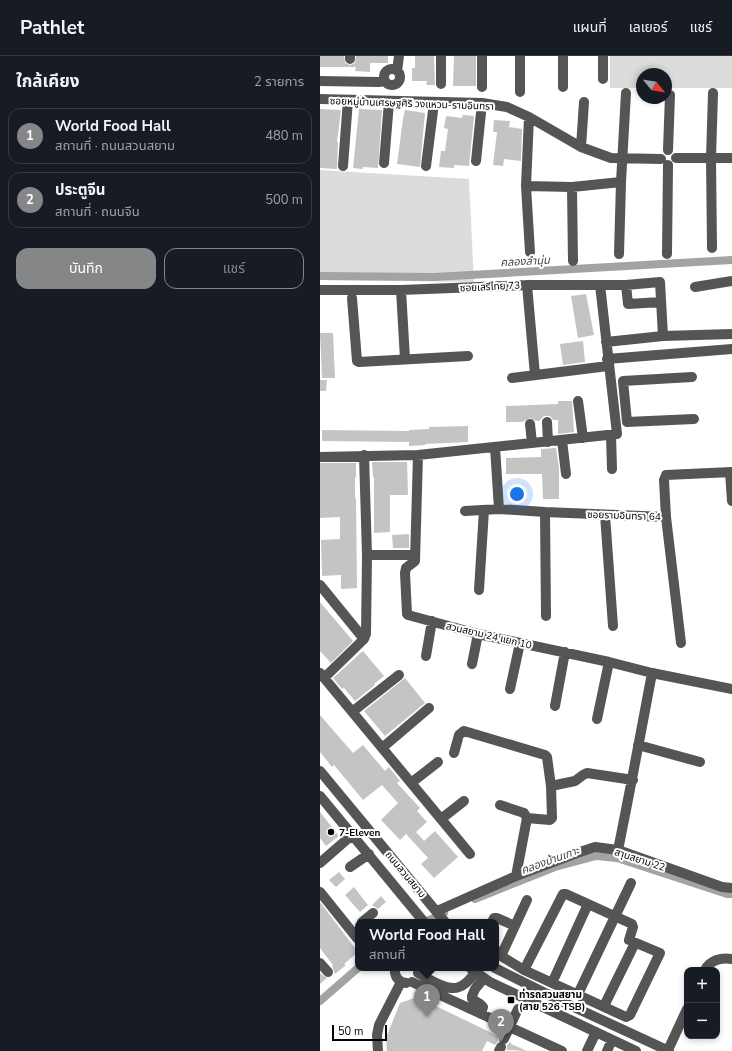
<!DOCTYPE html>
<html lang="th">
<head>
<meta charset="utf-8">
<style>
	body { margin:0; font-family:"Nunito Sans","Noto Sans Thai",sans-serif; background:#242831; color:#f1f3f6 }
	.controls { position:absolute; right:12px; bottom:12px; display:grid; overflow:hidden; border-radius:8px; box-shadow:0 2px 6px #0003 }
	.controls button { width:36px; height:36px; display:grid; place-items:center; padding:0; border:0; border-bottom:1px solid #363941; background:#171b24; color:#f1f3f6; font:20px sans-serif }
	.compass { position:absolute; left:316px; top:12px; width:36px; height:36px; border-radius:50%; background:#171b24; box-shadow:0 2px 6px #0003; rotate:120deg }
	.scale { position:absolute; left:12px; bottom:10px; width:55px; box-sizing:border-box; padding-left:4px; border:2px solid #000; border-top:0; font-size:11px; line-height:14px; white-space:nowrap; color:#000; -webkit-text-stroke:3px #fff; paint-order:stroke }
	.you { position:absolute; left:197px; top:438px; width:14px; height:14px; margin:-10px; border:3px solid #fff; border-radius:50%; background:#1a73e8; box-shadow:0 0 0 6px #1a73e833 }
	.badge { display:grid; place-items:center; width:26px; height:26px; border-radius:50%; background:#858687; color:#fff; font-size:13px; font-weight:700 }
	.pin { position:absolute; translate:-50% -33px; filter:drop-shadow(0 1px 2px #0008) }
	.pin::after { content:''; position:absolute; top:21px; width:14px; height:12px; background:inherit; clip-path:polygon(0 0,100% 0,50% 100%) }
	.popup { position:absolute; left:35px; top:863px; width:144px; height:52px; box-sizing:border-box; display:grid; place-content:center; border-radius:8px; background:#171b24; filter:drop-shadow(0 1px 3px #0005); font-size:13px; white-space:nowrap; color:#9ea1a6 }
	.popup b { font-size:15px; color:#f1f3f6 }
	.popup::after { content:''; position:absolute; left:50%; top:100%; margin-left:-8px; border:8px solid transparent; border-top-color:#171b24 }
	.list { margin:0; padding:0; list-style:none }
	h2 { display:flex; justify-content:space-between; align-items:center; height:52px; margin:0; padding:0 16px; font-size:17px }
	h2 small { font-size:13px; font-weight:400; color:#9ea1a6 }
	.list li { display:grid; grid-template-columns:26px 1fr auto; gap:12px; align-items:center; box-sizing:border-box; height:56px; margin:0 8px 8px; padding:0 8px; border:1px solid #363941; border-radius:12px }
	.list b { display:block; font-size:15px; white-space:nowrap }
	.list p { margin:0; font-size:13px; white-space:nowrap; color:#9ea1a6 }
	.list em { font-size:13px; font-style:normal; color:#9ea1a6 }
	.actions { display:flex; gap:8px; padding:12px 16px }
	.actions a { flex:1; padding:9px 0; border:1px solid #858687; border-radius:12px; text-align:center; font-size:14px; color:#858687 }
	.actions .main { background:#858687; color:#fff }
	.map { position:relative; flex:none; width:412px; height:995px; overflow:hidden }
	header { display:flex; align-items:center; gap:24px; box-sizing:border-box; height:56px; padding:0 20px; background:#171b24; border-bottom:1px solid #363941 }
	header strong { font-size:19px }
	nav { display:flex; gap:22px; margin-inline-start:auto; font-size:14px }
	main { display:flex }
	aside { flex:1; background:#171b24 }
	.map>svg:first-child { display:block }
	.green { fill:#dcdcdc }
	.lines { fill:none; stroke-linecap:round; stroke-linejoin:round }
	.canal { stroke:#a3a3a3; stroke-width:8 }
	.building { fill:#c4c4c4 }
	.minor { stroke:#555; stroke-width:10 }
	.poi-dot { fill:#000; stroke:#fff; stroke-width:1.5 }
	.labels { text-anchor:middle; stroke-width:4; stroke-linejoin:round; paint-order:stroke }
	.street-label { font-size:10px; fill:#000; stroke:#fff }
	.poi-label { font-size:10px; font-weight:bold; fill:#000; stroke:#fff; text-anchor:start }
	.water-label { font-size:11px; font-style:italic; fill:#444; stroke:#fff }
</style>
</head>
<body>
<header>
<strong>Pathlet</strong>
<nav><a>แผนที่</a><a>เลเยอร์</a><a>แชร์</a></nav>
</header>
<main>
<aside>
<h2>ใกล้เคียง<small>2 รายการ</small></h2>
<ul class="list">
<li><span class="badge">1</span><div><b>World Food Hall</b><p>สถานที่ · ถนนสวนสยาม</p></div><em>480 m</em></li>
<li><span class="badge">2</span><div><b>ประตูจีน</b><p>สถานที่ · ถนนจีน</p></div><em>500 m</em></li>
</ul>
<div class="actions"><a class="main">บันทึก</a><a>แชร์</a></div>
</aside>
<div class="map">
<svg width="412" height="995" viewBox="0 0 412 995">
	<rect width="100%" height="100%" fill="#fff"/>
	<path class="green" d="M290,0H412V32H346V18H322V32H290Z
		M0,114L149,123L154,226L0,224Z"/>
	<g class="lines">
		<path class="canal" d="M0,220L114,221L412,204
			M155,843L235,811L276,800L297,802L407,838H412
			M105,866L124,857
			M0,945L38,912"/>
	</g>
	<path class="building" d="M0,0H24L25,7L30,9L35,7L36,0H68V7H50V16L35,15L36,11H0Z
		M95,0H114L115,29H106L107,25H92V12H95Z
		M134,0H156V30H133Z
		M0,53L21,54L17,86H18L17,113L0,112Z
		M39,53L62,54L58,112L43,111V113L33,112Z
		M85,54L105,57L100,111L77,108L83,63Z
		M143,59L154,60L149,110L134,109V112L119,111L121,95H125L128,73L124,72L126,60L142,62Z
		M174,64L190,65L189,71L202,73L201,105L184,103L183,110L173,109L177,76H173Z
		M266,238L274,279L258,282L251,240Z
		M0,277H13L15,322H2Z
		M263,285L265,306L243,309L240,288Z
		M0,324H7L6,335H0Z
		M238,345H252L254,376L238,378V364H233L230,360H224L219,365H216L210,362L202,366H186V350L238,348Z
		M148,370V386L105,388V389L89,390V386L2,385V374L89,375V374L109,373V371Z
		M236,392L239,412V443H223L222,418H186V402L221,401V393Z
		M52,406H87L88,439H70V476L54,477V421H53Z
		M0,407H36V421H35V442H36L37,532L21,533V519L2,520L1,484L20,483V461L0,462Z
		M89,478V492H73L72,479Z
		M0,546L33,585L11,607L0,595Z
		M43,595L64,620L54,628L55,629L35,645L24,632L22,633L13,622Z
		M85,622L105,647L65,680L44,655Z
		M0,659L33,697L43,689L65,715L69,711L80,725L77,727L100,752L97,755L107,766L96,776L104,785L115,775L138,801L114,822L101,808L108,802L86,778L80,784L61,764L78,747L62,729L43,744L14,709L12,711L0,696Z
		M0,756L19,780L6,790L0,782Z
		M19,816L25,823L16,831L9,824Z
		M34,831L48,849L40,856L25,839Z
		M61,840L66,846L58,853L52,849Z
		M0,846L38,896L24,908L26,909L15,918L12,910L13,909L0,892Z
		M0,917L7,922L0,928Z
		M97,941L178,980V985L175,989L167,985L162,995H67L66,982L80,947Z
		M190,986H191V988L207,995L187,994V989Z"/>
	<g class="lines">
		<path class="minor" d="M30,0V3
			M200,0V36
			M243,0V31
			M283,0V23
			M64 21a8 8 0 1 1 16 0a8 8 0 1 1-16 0Z
			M77,15L79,0
			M0,25L59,26L65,25
			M121,28V0
			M162,31V0
			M0,43L162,47L187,51L209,61L261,91L291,102L341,103
			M209,61L206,130L210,196
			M261,91L264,46
			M348,94L350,39
			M356,102H412
			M156,105L162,47
			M64,107L69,46
			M23,110L28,44
			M106,110L114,47
			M206,130L252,131L301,126
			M252,131L253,205
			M392,192L391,102L393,37
			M299,198L301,126L306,37
			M347,198L348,109
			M207,229L215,319
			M306,229L308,248L341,246
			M375,231L412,225
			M0,234H81L207,229H306L340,226L343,280
			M81,234L85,303
			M32,242L37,305L39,306L148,300
			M286,286L343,280L412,278
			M287,303L412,293
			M372,321L303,325L307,366L374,363
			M192,322L288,310
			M258,345L263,382
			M227,366L228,386
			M210,368L212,387
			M291,379L292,413
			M242,384L246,418
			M175,391L179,453
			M98,399L95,505L86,512L85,517L87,558L88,559L158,578L289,606L332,617L412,633
			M0,401L98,399L297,378L280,229
			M410,416L412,445
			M145,455L179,453L225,456L346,461
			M225,456L226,560
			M285,459L293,570
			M47,499H95
			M0,529L44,583
			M159,534L164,454
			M361,587L346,461L344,424L346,419L412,416
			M106,600L112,565
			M152,608L158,578
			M0,617L150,798
			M4,622L44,583L46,578L47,499L44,399
			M190,633L200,587
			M235,650L245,596
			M32,656L79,619
			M277,663L289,606
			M318,689L380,706
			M62,692L109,652
			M134,697L139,679L144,675L225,699L227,701L231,730L232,762L230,764L207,762
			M0,715L125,866
			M91,727L118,706
			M231,730L255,725L263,719L267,717L313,724
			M0,740L104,866
			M180,749L204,757L207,762L196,820
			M121,763L144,745
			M298,794C310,735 321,676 332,617
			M0,807L32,779
			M30,811L49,798
			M0,836L37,882
			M117,855L196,820L257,797L275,791L298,794L402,831L412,832
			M42,866L53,857
			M172,866L174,862H177L195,870
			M176,894L181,900L204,914L306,961L310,959L340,897L309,884L313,871L312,868L246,838H243L204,914
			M181,900L207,844
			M0,907L8,916
			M75,912C74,920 78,926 86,927
			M150,912L170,926L316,995
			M175,912L243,946L349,995
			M385,914C390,904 402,901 412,903
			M98,917C108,923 128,936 139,931C146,929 151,922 155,917
			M92,926L242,995
			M232,927L268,848
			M258,938L311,827
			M284,950L315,887
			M161,958L163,951L160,948L152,943V940L155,933L164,922
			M184,983L198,953
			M348,994L367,953
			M58,995L57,979L59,969L81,926
			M179,995L181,991
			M267,995L276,976
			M287,995L292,984"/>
	</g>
	<g class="poi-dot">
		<circle cx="11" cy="776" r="4"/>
		<rect x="187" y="940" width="8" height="8" rx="2"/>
	</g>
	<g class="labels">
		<g class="street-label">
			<text transform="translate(92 47) rotate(2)" y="4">ซอยหมู่บ้านเศรษฐศิริ วงแหวน-รามอินทรา</text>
			<text transform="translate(170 230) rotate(-3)" y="4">ซอยเสรีไทย 73</text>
			<text transform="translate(304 459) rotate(2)" y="4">ซอยรามอินทรา 64</text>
			<text transform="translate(169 579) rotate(13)" y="4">สวนสยาม 24 แยก 10</text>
			<text transform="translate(320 803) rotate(18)" y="4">สาุนสยาม 22</text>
			<text transform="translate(86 818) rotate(50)" y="4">ถนนสวนสยาม</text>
		</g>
		<g class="poi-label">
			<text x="19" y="780">7-Eleven</text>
			<text x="199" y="942">ท่ารถสวนสยาม<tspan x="199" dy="12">(สาย 526 TSB)</tspan></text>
		</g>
		<g class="water-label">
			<text transform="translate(205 205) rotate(-3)" y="4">คลองลำนุ่น</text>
			<text transform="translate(230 804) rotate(-20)" y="4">คลองบ้านเกาะ</text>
		</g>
	</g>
</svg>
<div class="controls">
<button>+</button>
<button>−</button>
</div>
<svg class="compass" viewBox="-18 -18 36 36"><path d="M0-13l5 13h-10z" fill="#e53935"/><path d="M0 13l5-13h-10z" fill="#9ea1a6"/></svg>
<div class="scale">50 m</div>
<div class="you"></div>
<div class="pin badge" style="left:107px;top:961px">1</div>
<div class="popup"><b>World Food Hall</b>สถานที่</div>
<div class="pin badge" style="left:181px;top:986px">2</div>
</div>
</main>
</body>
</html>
